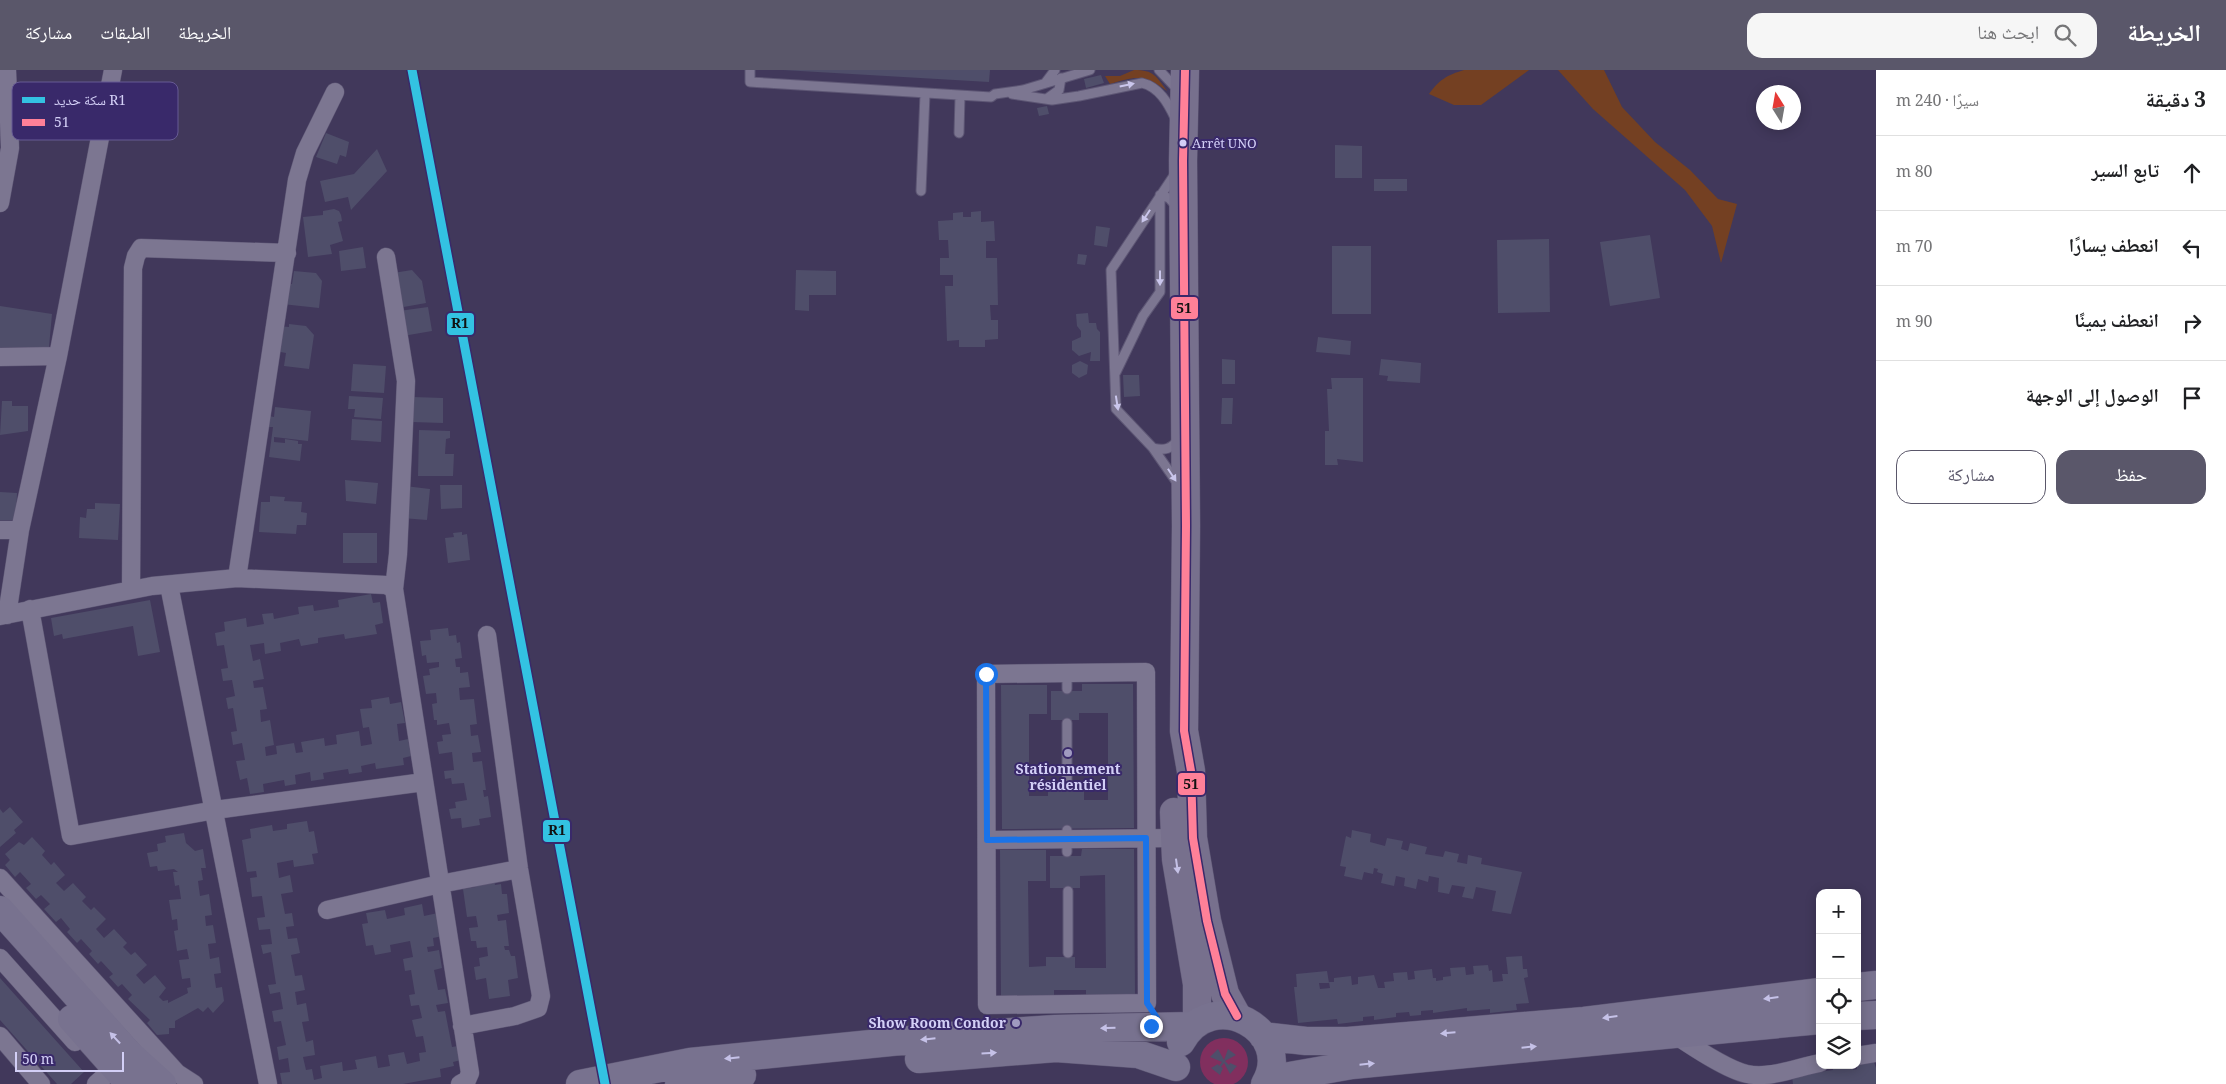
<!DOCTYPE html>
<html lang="ar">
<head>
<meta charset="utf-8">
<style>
	body { margin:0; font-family:Georgia,"Noto Naskh Arabic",serif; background:#f6f6f6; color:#202124; direction:rtl }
	.controls { position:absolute; right:15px; bottom:15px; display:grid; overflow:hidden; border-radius:10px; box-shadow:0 2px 12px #0003 }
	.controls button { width:45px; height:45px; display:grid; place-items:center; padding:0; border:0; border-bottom:1px solid #e0e0e0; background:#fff; color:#202124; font:25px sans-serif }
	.compass { position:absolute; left:1756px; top:15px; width:45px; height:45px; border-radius:50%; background:#fff; box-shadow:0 2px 12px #0003; rotate:349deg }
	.scale { position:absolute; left:15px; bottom:12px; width:109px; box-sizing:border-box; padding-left:5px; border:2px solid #d3cff6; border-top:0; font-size:14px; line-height:18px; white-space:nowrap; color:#d3cff6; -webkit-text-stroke:4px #39296a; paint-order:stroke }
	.stop { position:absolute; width:15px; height:15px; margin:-11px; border:4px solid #1a73e8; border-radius:50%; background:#fff }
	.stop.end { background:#1a73e8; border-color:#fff; box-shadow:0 1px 5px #0008 }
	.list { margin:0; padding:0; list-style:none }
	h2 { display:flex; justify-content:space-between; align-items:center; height:65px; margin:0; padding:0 20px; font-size:21px }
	h2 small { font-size:16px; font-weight:400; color:#757577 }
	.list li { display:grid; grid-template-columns:32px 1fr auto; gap:15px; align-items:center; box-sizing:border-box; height:75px; padding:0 20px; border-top:1px solid #e0e0e0 }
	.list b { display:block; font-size:19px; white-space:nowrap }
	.list em { font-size:16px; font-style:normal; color:#757577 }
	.actions { display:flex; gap:10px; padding:15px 20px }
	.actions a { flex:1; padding:11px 0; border:1px solid #5a576a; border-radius:15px; text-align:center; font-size:18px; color:#5a576a }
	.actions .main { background:#5a576a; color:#fff }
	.icon { flex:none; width:28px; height:28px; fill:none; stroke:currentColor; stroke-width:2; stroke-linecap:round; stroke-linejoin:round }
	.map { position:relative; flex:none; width:1876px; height:1014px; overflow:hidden; direction:ltr }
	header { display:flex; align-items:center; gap:30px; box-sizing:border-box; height:70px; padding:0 25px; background:#5a576a; color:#fff }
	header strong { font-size:24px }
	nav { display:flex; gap:28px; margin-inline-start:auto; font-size:18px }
	.search { width:350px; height:45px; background:#f6f6f6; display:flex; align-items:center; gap:12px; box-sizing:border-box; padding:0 18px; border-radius:15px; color:#757577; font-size:19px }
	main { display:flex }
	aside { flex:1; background:#fff }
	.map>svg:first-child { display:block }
	.green { fill:#744022 }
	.water { fill:#812f5e }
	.building { fill:#4f4e6a }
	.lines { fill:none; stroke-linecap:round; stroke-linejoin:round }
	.service-casing { stroke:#5d5674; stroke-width:11 }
	.minor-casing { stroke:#5d5674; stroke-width:19 }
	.primary-casing { stroke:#5d5674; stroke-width:29 }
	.trunk-casing { stroke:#5d5674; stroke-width:29 }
	.service { stroke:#7c7691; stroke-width:9 }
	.minor { stroke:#7c7691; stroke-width:18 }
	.primary { stroke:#77708d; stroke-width:28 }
	.trunk { stroke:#78728f; stroke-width:28 }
	.bus-1-casing { stroke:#39296a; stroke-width:11 }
	.bus-1 { stroke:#ff8098; stroke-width:8 }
	.rail-1-casing { stroke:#39296a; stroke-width:12 }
	.rail-1 { stroke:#33c2e2; stroke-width:9 }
	.oneway { fill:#cac6ec }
	.oneway2 { fill:#c5c1e6 }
	.oneway3 { fill:#c5c1e7 }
	.route { stroke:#1a73e8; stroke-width:6 }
	.bus-dot { fill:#d3cff6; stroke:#39296a; stroke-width:2 }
	.poi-dot { fill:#a09ac0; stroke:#39296a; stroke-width:2 }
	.labels { text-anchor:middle; stroke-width:4; stroke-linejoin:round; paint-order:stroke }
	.bus-label { font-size:13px; fill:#d3cff6; stroke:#39296a; text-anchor:start }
	.poi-label { font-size:14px; font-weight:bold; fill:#d3cff6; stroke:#39296a }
	.key { fill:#39296a; stroke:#675b94; stroke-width:1 }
	.key-label { font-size:14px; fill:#d3cff6 }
	.line-badge { stroke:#39296a; stroke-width:2 }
	.pale-badge-label { font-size:14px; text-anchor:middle; font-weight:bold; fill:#111 }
</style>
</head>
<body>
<header>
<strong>الخريطة</strong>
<div class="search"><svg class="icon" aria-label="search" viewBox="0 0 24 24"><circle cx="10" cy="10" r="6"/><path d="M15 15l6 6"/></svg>ابحث هنا</div>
<nav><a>الخريطة</a><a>الطبقات</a><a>مشاركة</a></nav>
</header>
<main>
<aside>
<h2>3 دقيقة<small>سيرًا · 240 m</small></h2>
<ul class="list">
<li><svg class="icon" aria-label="ahead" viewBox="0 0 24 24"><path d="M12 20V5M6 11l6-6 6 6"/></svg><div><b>تابع السير</b></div><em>80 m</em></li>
<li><svg class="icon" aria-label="left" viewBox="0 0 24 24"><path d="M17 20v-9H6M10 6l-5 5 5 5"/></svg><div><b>انعطف يسارًا</b></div><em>70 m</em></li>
<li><svg class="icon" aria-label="right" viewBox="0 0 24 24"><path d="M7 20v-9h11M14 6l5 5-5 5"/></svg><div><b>انعطف يمينًا</b></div><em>90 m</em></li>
<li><svg class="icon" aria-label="arrive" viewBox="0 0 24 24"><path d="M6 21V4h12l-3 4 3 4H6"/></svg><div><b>الوصول إلى الوجهة</b></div></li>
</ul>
<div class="actions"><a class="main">حفظ</a><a>مشاركة</a></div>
</aside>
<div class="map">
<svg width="1876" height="1014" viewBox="0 0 1876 1014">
	<rect width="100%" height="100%" fill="#41385b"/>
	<path class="green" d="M1134,0C1154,0 1156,6 1167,21C1144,4 1136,6 1110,14L1105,6H1120Z
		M1464,0H1529L1481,35H1454L1429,24C1439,10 1447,5 1464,0Z
		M1558,0H1604L1622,37L1655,72L1690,100L1718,129L1737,134L1721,193L1712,156L1685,120L1593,39Z"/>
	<path class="water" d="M1200 992a24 24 0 1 1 48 0a24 24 0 1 1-48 0Z"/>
	<path class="building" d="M783,0H990L989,12Z
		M1101,5L1104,13L1086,18L1084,9Z
		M1047,36L1049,44L1039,46L1037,38Z
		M326,63L349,72L346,87L340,85L337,94L316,87Z
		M1335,75L1362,76V108H1335Z
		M377,79L387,101L351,140L348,127L325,132L320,111L354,104Z
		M1374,109H1407V121H1374Z
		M334,139L339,141L341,145L342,151L338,152L343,171L330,175L332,184L308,187L303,147L323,145V141Z
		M981,141V152L994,151L995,171H986V188H997L998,235H990L991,250H998V269L985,270V277H959V270L947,271L945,216H953V205H940V188H949L948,170H939L938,151L953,150V143L963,142V147H971V142Z
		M1096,156L1110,158L1107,177L1094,175Z
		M1650,165L1660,228L1610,236L1600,172Z
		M1549,169L1550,242L1498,243L1497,170Z
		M1332,176H1371V244H1332Z
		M363,177L366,198L341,201L339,181Z
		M1078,184L1087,185L1085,195L1077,194Z
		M412,200L422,211L426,233L398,238L393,203Z
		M796,200L836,201V225H809V241L795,240Z
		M294,201L316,203L322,211L319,238L282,234L285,213L292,214Z
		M0,236L52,244L49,277L0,278Z
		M428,237L432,261L403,266L399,241Z
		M1088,243L1089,253H1096L1097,259L1100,262V291H1090L1091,282L1079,286L1072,280V271L1081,267V261L1077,256L1076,244Z
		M289,254L306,256L314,265L309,299L284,296L286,283L275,281L278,256L289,257Z
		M1318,267L1351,271L1350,285L1316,282Z
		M1222,289L1235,290V314H1222Z
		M1381,289L1421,293L1420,313L1387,311L1388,306L1379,305Z
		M1080,291L1088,295L1087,304L1079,308L1072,303V295Z
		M353,294L386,296L384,323L351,321Z
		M1123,305H1139L1140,326L1124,327Z
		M1331,308H1363V392L1337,389L1338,395H1325V361H1329L1327,319H1332Z
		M349,326L383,328L381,349L354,347L355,339H348Z
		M413,327L443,328V353L412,352Z
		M1222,328H1233L1232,354H1221Z
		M2,331H12V336H28V361L0,365Z
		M275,337L311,341L308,371L274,367V372L285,373V369L298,371V374H302L300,391L269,387L273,357H268L269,346L274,347Z
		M352,349L382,351L381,372L351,370Z
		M419,360L450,361V368L446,369L445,384H454L453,406H418Z
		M345,410L378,413L376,434L346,431Z
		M440,415H462V438L441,439Z
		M405,416L430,419L427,450L402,448Z
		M0,422L17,423L16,450H0Z
		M270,426L285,427L284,431L302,432L301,442L307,443L306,455H297L296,464L259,462L261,432H270Z
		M95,433L120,434L118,470L79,468L80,447L86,448L87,439H95Z
		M462,462V465L467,464L470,490L448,493L445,468L454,467L453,463Z
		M343,463H377V493H343Z
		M371,524L373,533L380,532L383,553L375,555L377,564L345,569L344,564L318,568V573L301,576L299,569L280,573L281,581L265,584L264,573L250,575L253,591L260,589L264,609L253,611L254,618L263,617L267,639L260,640L261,652L270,650L274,675L265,677L266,686L277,684L276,676L294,673L296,683L303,682L301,672L324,668L325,676L337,674L336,665L359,661L361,676L372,674L369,657L363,658L360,639L372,638L371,630L389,627L390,634L401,632L405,653L397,654L399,671L408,669L411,686L403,688L404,695L376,699L375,693L361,696L362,702L349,704L348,699L323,703L324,709L311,711L310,702L295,705L296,714L285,716L284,710L263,714L264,722L250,724L247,708L240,710L236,691L245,690L242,673L233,675L231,662L237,661L233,638L228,639L226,628L235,626L232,610L223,611L221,599L228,598L224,575L217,576L215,563L225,561L224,552L246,548L247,557L264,554L262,544L273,543L274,549L299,544L298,537L313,535L314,541L339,537L338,530Z
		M150,530L160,582L138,586L133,556L63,569L62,564L54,566L51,548Z
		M448,558L449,566L456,565L457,573L460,572L462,588L455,589L456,597H460V603L468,602L470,617L459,618L460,630L474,629L477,654L470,655L471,666L478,665L481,682L472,683L473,692L482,691L486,720H483L484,727L488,726L491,747L479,749L480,755L462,758L461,748L451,749L449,739L456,738L455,732L467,730L464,713L452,714L451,708L445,709L444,701L454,700L452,682L439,684L437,672L443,671L442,665L451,664L449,653L437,655V650H434L432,634L437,633L436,623L426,624L423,606L430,605L429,599L439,597V592L427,593L426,585L422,586L420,571L431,570L430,560Z
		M1082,614H1133L1134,758L1002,759L1001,615H1047V644H1029V726H1048V718H1084V730H1108V643H1079V650H1051V621H1082Z
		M10,737L23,752L14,760L16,763L0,777V739L3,743Z
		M307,751L309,762L314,761L318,783L312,784L314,794L294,797L293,790L277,793L279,808L290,805L293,822L281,824L285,844L292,843L294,856L286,857L288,869L297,868L300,883L291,885L295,906L302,905L305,920L295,922L297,935L306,933L309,951L302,952L306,972L313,970L315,985L303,987L306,1000L312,999L314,1010L322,1008L320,996L342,992L343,1001L357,999L355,990L376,986L378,998L390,996L388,985L404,982L407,994L420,991L419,983L426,982L423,966L416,967L412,950L422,948L419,935L411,936L409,925L415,924L411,900L405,901L403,889L413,887L410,871L390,875L391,882L375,885L373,875L366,876L362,854L368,853L366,843L385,840L387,849L405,845L404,838L422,834L424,846L438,843L443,866L433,868L434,876L427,877L428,882L439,880L442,898L434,900L438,920L445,919L448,933L436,935L438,942L445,941L452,977L458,976L461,990L453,992L454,996L440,999L441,1007L403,1014H282L280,1003L290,1002L288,988L279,990L277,977L286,975L281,951L274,952L272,941L283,939L280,922L270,924L268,915L276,914L271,882L263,884L261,875L272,874L270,859L259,860L257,848L265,847L262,826L252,827L250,808L257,807L256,801L247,802L242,770L251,768L250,759L272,755L273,761L287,759V754Z
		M1352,760L1371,764L1370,772L1385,776L1387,768L1403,771L1401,779L1408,781L1410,773L1427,777L1425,784L1443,787L1445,781L1459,784L1457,792L1467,794L1468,785L1482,788L1481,794L1522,802L1511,844L1492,841L1496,821L1476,817L1473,829L1462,827L1465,817L1452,815L1449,824L1438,822L1439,808L1429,806L1428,812L1418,809L1416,819L1404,816L1405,808L1396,806L1394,816L1381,813L1383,804L1377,802L1378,799L1374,798L1373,804L1364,802L1362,810L1344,806L1346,797L1340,796L1346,766L1351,768Z
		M184,763L186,773L195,781L203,779L206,798H201L203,810L198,811L200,826L209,824L212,845L205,846L206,856L213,855L216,873L208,874L210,889L219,887L221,903L214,904L216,918L222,917L224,931L213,943L208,937L203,942L198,938L175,951V958H169V964L157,965L147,953L150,950L128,929L132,925L122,914L118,917L109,907L113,904L101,891L98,894L89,884L92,881L81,869L77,873L67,862L70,859L61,848L56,852L44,839L50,834L41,825L36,829L26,818L31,814L20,802L15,807L5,795L10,790L5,784L19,772L24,775L32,767L45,781L42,785L51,795L54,792L65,805L56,813L64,821L73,813L86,827L82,831L91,840L94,837L106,849L96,859L104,868L114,859L127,873L123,877L131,885L135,882L147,895L136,905L144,914L155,905L166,918L159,927L163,931L168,930V933L188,923L187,918L191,917L190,908L182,909L179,890L189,889L187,879L177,881L174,861L178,860L177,849L172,850L169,830L181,829L179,815L175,816L173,802H178L174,799L158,801L157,796L150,797L147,783L158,781L157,774L166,772L165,766Z
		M1082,779H1134L1135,926H1086V920H1054V926H1001L1000,780H1046V811H1028L1029,897L1046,896V887H1075V898H1106L1105,805L1080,806V818H1050V786H1081Z
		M494,810L495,815L501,814L502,824H507L509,843L497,845L498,851L506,850L509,876H504L505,880H509L511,886H515L518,908L508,910L510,926L489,929L486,908L476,910L474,897L480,896L479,888L488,886L487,877L477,878L476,871H471L469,858L478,857L476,846L467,847L463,819L476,817V813Z
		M1522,886L1523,899H1527L1528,907L1524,908L1529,933L1516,934L1517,940L1490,943V939L1467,941V938L1433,943V940L1421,941V945L1410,946L1409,942L1396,943V947L1374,950V946L1363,947V951L1338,954L1337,949L1298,953L1294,917H1297L1296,904L1327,901L1329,913H1319L1320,919L1330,918L1329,912H1334V908L1351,906L1352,915L1358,914V907L1374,905L1378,918H1385L1384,912L1394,911L1393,903L1407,902L1408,910L1415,909L1414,901L1432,899L1433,908H1436V911L1443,910V907L1451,906L1450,898L1465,897L1466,905L1474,904L1473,896L1488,895L1489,901L1492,900L1493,912L1503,911L1502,904H1508L1506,887Z
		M0,908L84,1002L71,1014H57L0,950Z
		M1218,979L1224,990L1228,979L1236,985L1225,991L1229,995L1230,993L1237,996L1230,1004L1224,993L1221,997L1223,998L1220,1005L1211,998L1218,994L1219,996L1222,992L1210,987Z
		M1873,989L1876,998V1014H1793L1792,1006L1833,1000V995H1852L1853,1000L1857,999V992Z"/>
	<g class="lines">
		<g class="service-casing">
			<path id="service" d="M750,0V12L991,27L995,24L1023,20L1090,0
				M1159,0L1178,20
				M1046,12L1055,0
				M1012,24L1052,30L1079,26L1142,13C1159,17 1168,33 1175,48
				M1048,28L1059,20L1061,8
				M959,63L960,26
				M1175,104L1111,200L1116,339L1153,378L1178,414
				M921,121L925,24
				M1116,302L1143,246L1160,222V125L1169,128L1177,137
				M1153,378C1165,381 1171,379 1179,369
				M1067,619V603
				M1067,653V715
				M1067,760V782
				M1068,821V883"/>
		</g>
		<g class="minor-casing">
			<path id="minor" d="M0,133L10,78L7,0
				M386,187L406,311L398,484L394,519
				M0,287L58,286
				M0,460H20
				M237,508L297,110L305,83L335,22
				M169,515L268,1014
				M131,520L133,198L136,186L141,178L287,183
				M30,539L71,766L215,740L424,712
				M7,545L20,460L58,286L113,0
				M0,546L152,516L237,508L386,515L394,519L470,1003L467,1010L460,1014
				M1146,602L1147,933L987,935L986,604Z
				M987,770L1175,768
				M0,808L177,1003L194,1014
				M327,840L440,814L519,799
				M0,888L75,972
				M462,956L515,946L538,938L541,926L519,799L487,565
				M1672,963C1690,975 1727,1000 1747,1004C1770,1009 1798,997 1820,993
				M0,966L41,1014
				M1857,986L1876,983
				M96,1014L106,1005"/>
		</g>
		<g class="primary-casing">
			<path id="primary" d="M1185,0L1183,91L1186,456L1184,661L1191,701L1193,768L1207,851L1225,924L1237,946
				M1174,742L1176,789L1197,914V952"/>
		</g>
		<g class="trunk-casing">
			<path id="trunk" d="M0,840L131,986L162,1014
				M1857,917L1876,915
				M1857,946L1876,945
				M72,949L120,1003L133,1014
				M1263,966L1306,971H1348L1584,951L1820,922
				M1181,972C1212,914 1296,961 1265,1014
				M919,989L1056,978L1138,984L1176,997
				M1267,1010L1352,995L1820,950
				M580,1014L690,992L951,966L1055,959L1192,956
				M679,1014L742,1005"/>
		</g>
		<use href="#service" class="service"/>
		<use href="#minor" class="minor"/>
		<use href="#primary" class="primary"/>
		<use href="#trunk" class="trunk"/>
		<g class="bus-1-casing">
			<path id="bus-1" d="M1185,0L1183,91L1186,456L1184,661L1191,701L1193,768L1207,851L1225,924L1237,946"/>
		</g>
		<use href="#bus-1" class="bus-1"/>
		<g class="rail-1-casing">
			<path id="rail-1" d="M412,0L605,1014"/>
		</g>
		<use href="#rail-1" class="rail-1"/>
	</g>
	<defs><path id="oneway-solid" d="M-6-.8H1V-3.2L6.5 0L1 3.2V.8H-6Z" transform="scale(1.25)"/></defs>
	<g class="oneway">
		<use href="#oneway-solid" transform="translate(1127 15) rotate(-12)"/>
		<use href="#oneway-solid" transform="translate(1146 146) rotate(123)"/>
		<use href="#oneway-solid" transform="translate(1160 208) rotate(90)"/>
		<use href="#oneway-solid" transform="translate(1117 333) rotate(81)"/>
		<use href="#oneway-solid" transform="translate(1172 405) rotate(57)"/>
	</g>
	<use class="oneway2" href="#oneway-solid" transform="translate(1177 796) rotate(82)"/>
	<g class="oneway3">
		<use href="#oneway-solid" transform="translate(1771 928) rotate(173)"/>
		<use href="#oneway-solid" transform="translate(1610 947) rotate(172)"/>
		<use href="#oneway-solid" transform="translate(1108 958) rotate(178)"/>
		<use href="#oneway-solid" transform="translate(1448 963) rotate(175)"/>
		<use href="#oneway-solid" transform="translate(115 968) rotate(-133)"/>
		<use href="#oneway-solid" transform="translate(928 969) rotate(174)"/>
		<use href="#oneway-solid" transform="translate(1529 977) rotate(-6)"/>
		<use href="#oneway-solid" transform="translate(989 983) rotate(-4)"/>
		<use href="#oneway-solid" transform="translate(732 988) rotate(174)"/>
		<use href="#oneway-solid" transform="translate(1367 994) rotate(-6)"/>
	</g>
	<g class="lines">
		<path class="route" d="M986,604L987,770L1146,768L1147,933L1157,948V955L1151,956"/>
	</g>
	<circle class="bus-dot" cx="1183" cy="73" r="4.5"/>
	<g class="poi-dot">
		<circle cx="1068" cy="683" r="5"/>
		<circle cx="1016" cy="953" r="5"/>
	</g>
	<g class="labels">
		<g class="bus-label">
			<text x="1192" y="78">Arrêt UNO</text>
		</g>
		<g class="poi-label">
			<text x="1068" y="704">Stationnement<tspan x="1068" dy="16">résidentiel</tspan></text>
			<text x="1006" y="958" text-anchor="end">Show Room Condor</text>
		</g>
	</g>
	<rect x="12" y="12" width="166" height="58" rx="8" class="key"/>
	<rect x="22" y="27" width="23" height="6" fill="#33c2e2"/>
	<rect x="22" y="49" width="23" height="7" fill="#ff8098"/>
	<g class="key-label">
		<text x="54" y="35">سكة حديد R1</text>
		<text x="54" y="57">51</text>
	</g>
	<g class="line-badge">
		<rect x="1170" y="226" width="29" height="24" rx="5" fill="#ff8098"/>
		<rect x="446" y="242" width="29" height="24" rx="5" fill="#33c2e2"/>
		<rect x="1177" y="702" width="29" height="24" rx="5" fill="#ff8098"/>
		<rect x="542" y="749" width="29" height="24" rx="5" fill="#33c2e2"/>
	</g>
	<g class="pale-badge-label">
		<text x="1184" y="243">51</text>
		<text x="460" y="258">R1</text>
		<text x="1191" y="719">51</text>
		<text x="557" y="765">R1</text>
	</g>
</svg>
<div class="controls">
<button>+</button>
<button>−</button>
<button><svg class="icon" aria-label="locate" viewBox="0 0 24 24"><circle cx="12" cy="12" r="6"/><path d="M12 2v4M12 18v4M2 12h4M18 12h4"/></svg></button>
<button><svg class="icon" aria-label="layers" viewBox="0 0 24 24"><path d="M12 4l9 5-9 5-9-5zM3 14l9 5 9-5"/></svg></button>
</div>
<svg class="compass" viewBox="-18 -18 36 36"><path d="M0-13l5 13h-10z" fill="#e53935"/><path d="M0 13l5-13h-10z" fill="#757577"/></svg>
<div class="scale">50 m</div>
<div class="stop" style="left:986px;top:604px"></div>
<div class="stop end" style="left:1151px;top:956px"></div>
</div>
</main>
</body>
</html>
